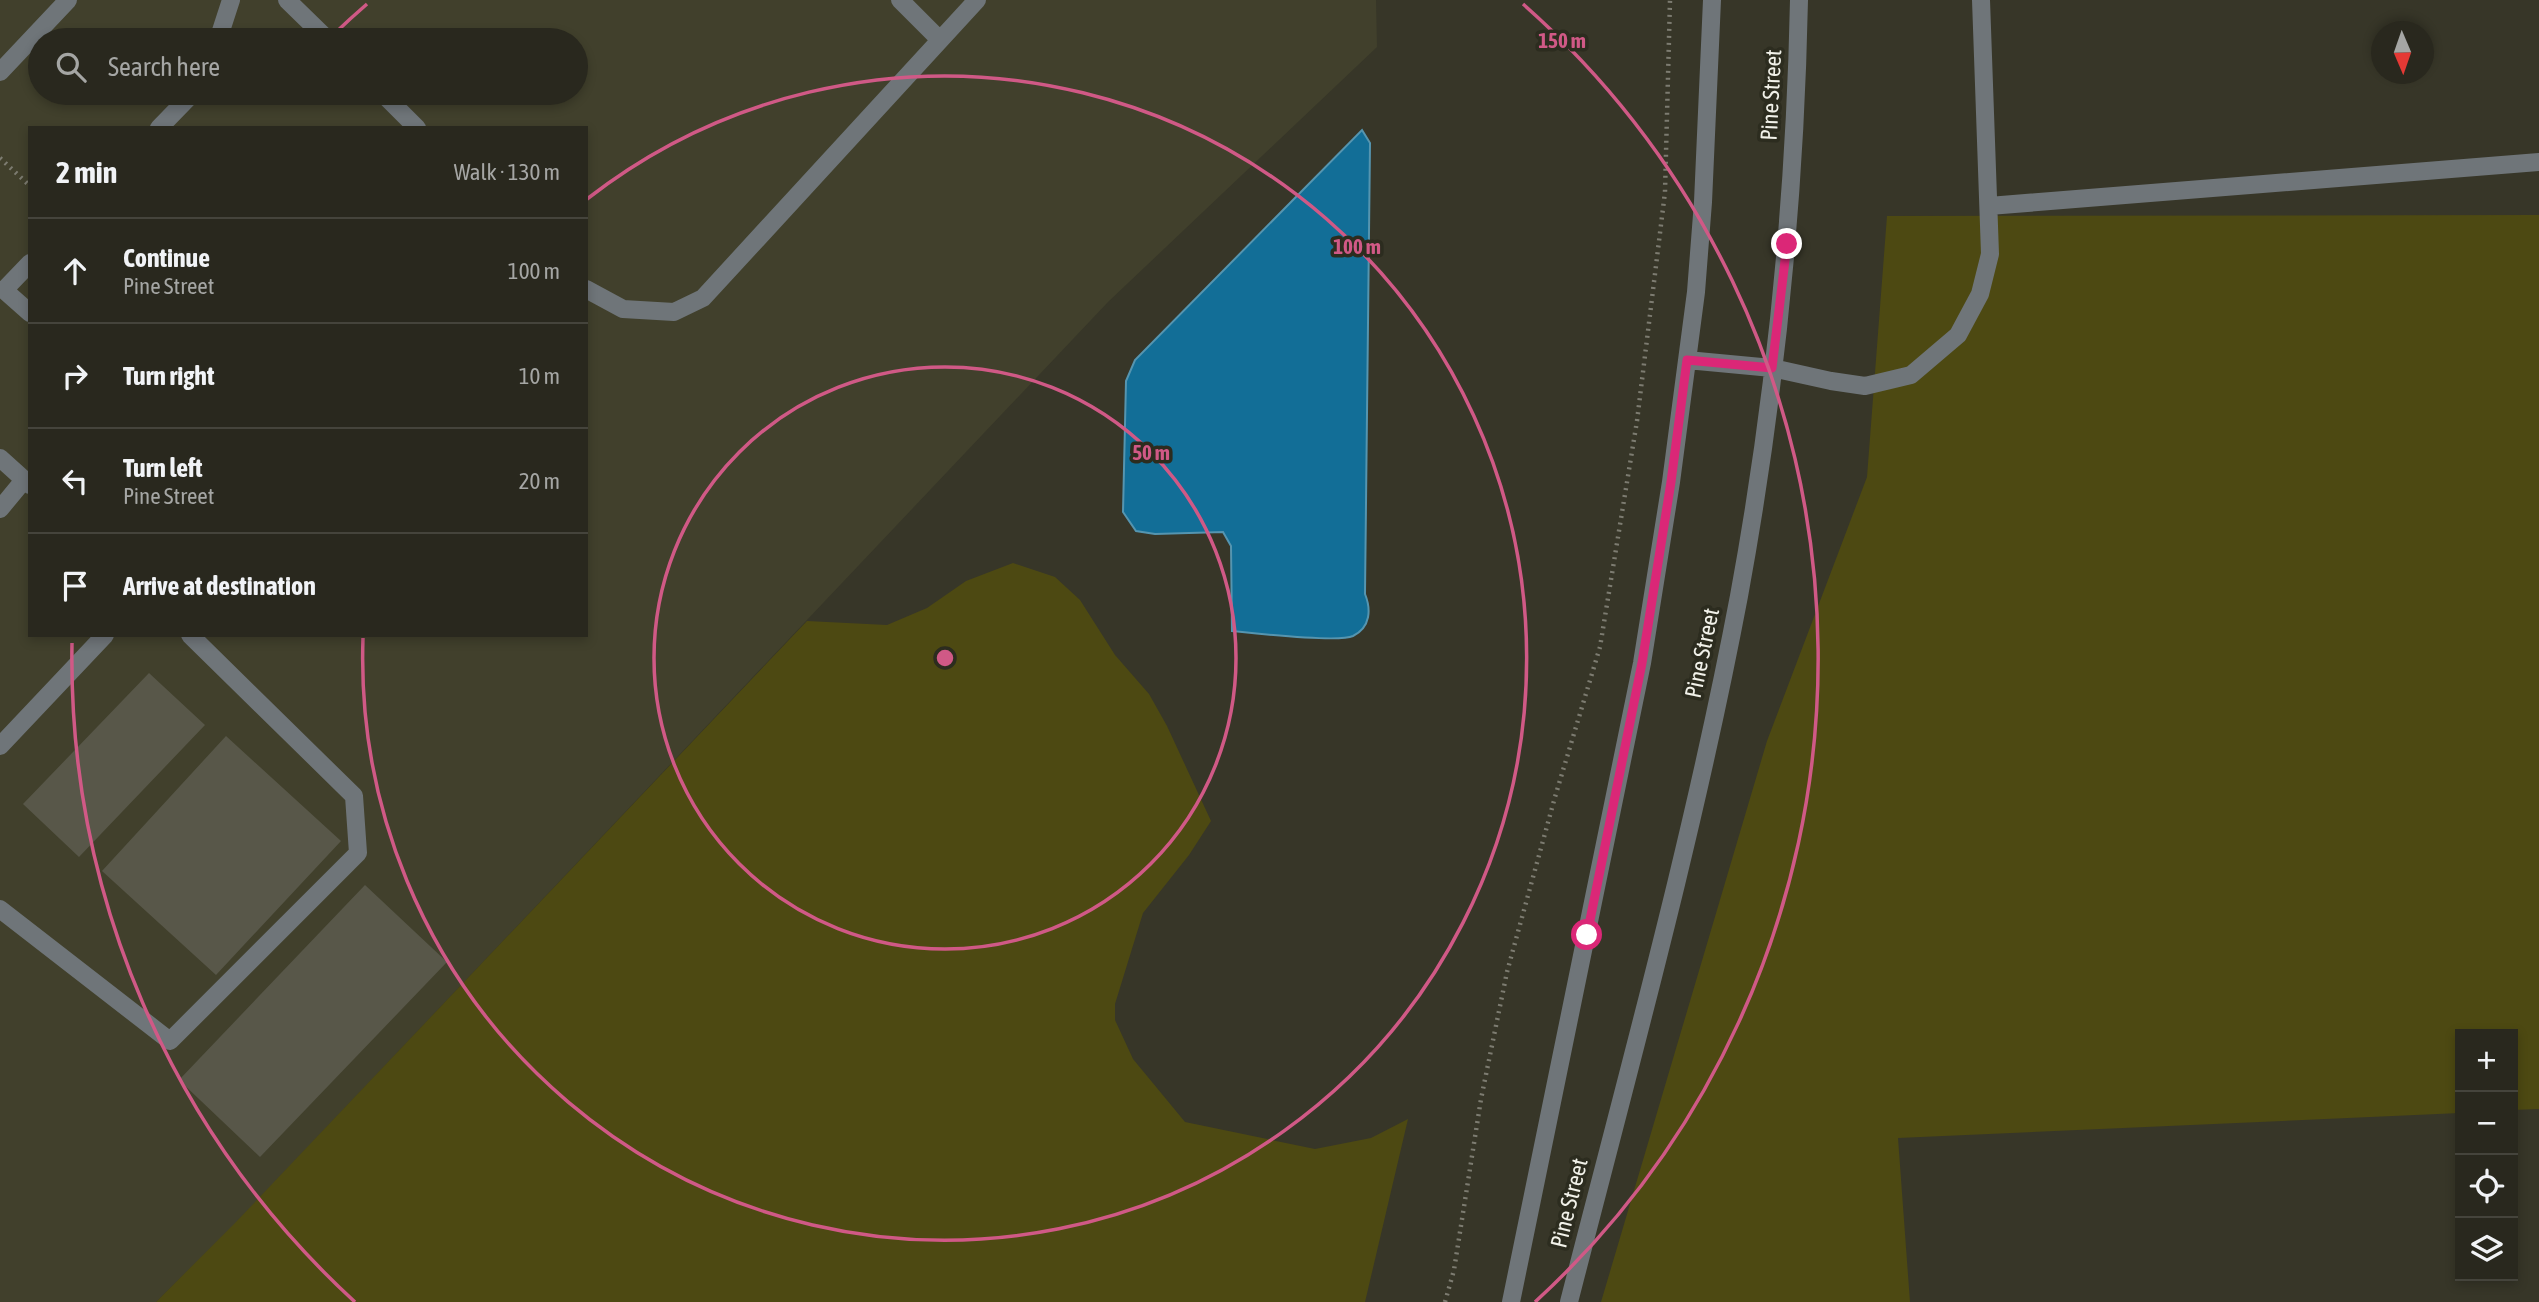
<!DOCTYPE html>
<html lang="en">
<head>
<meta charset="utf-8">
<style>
	body { margin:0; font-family:"Asap Condensed",sans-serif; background:#35342b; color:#f1f3f6 }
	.controls { position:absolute; right:21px; bottom:21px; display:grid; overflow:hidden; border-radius:0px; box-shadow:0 4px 10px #0003 }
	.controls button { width:63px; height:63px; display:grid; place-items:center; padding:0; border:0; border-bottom:2px solid #45443c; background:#29281e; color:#f1f3f6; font:35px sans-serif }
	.compass { position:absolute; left:2371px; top:21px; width:63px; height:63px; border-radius:50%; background:#29281e; box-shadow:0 4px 10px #0003; rotate:178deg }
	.stop { position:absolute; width:21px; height:21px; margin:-16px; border:5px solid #db2777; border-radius:50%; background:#fff }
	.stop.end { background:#db2777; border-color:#fff; box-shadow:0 2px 7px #0008 }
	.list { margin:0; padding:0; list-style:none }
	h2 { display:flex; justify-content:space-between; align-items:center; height:91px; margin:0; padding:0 28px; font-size:30px }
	h2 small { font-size:23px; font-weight:400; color:#a5a6a4 }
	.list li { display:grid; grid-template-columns:46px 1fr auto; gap:21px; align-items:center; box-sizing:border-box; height:105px; padding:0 28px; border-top:2px solid #45443c }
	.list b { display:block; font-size:26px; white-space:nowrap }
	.list p { margin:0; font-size:23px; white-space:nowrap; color:#a5a6a4 }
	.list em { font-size:23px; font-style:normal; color:#a5a6a4 }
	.icon { flex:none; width:38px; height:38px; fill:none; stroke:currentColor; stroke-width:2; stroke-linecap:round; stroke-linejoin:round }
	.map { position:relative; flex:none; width:2539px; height:1302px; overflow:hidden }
	.search { position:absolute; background:#29281e; box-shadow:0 4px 10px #0003; left:28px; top:28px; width:560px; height:77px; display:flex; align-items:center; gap:18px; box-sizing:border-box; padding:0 24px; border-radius:38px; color:#a5a6a4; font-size:26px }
	.panel { position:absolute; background:#29281e; box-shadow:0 4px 10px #0003; left:28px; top:126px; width:560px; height:511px; border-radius:0px }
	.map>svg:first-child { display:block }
	.built { fill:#41402c; fill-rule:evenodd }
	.green { fill:#4d4912 }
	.water { fill:#126e97; stroke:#5595b0; stroke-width:2 }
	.building { fill:#585749 }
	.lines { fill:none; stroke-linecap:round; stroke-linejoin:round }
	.path { stroke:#7d7c71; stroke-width:4.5; stroke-dasharray:2 5; stroke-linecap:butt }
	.minor { stroke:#6f7579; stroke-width:18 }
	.route { stroke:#db2777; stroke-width:9 }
	.ring { fill:none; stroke:#d05986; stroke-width:3.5 }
	.labels { text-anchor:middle; stroke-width:7; stroke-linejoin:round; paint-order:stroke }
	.street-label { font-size:23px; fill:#f1f1e9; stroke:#2c2c1f }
	.centre { fill:#d05986; stroke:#2c2c1f; stroke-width:3.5 }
	.ring-label { font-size:21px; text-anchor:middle; font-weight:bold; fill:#d05986; stroke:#2c2c1f; stroke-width:7; stroke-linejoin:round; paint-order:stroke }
</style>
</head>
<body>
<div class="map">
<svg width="2539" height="1302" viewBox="0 0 2539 1302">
	<rect width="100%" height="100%" fill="#373628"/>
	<path class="built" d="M0,0H1376L1377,47L1108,302L236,1223L156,1302H0ZM40,40H576V93H40ZM30,128H586V635H30Z"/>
	<path class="green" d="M2539,215V1109L2513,1110V1034H2460V1113L1898,1138L1910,1302H1601L1767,741L1867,477L1887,216Z
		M1013,563L1055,577L1080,600L1115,655L1149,694L1167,726L1211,821L1189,855L1143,913L1115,1004V1020L1133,1059L1185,1122L1315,1149L1371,1138L1408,1119L1365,1302H156L236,1222L807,621L887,625L927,608L966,581Z"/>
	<path class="water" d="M1362,130L1370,143L1365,594C1371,609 1371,627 1353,636C1338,643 1252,633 1232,631L1231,546L1223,532L1155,534L1136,531L1123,512L1126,381L1135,360Z"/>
	<path class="building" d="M149,673L205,725L79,857L23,804Z
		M226,736L341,841L216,975L102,871Z
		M365,885L447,962L260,1157L179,1080Z"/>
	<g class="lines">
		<path class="path" d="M0,158L30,186
			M1445,1302L1454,1270L1481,1099L1507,972L1555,797L1600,647L1637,421L1665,192L1670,0"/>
		<path class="minor" d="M287,0L328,40
			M900,0L940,40
			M218,40L231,0
			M0,72L68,0
			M382,93L417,128
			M159,128L193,93
			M1989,206L2539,162
			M30,263L4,290L30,313
			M586,289L623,309L674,312L703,298L977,0
			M1687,360L1772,368L1831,381L1865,386L1911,375L1958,335L1980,294L1990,254L1981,0
			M0,458L30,485
			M0,509L24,480
			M0,746L105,635
			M0,909L170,1041L358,853L354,796L190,635
			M1511,1302L1642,663L1671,482L1696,292L1703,202L1712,0
			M1569,1302C1629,1068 1694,834 1739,596C1775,400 1795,199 1799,0"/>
	</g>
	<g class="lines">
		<path class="route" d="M1587,935L1642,663L1671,482L1687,360L1772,368L1787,244"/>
	</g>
	<g class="ring">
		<circle cx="945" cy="658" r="291"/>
		<path d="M587 199A582 582 0 1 1 363 638"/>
		<path d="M355 1302A873 873 0 0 1 72 643M333 35A873 873 0 0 1 367 4M1523 4A873 873 0 0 1 1535 1302"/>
	</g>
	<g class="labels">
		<g class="street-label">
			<text transform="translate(1771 95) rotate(-87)" y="8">Pine Street</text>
			<text transform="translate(1702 653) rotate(-78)" y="8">Pine Street</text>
			<text transform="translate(1569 1203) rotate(-76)" y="8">Pine Street</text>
		</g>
	</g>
	<circle cx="945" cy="658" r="10" class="centre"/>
	<g class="ring-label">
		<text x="1562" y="48">150 m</text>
		<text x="1357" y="254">100 m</text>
		<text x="1151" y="460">50 m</text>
	</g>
</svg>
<div class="controls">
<button>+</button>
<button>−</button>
<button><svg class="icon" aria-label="locate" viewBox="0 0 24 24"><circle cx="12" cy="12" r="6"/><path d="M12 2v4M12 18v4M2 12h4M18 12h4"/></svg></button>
<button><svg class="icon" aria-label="layers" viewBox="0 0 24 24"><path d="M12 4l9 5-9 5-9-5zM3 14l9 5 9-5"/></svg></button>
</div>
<svg class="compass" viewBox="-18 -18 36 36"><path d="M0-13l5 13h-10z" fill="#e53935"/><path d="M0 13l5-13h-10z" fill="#a5a6a4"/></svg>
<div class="stop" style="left:1587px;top:935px"></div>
<div class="stop end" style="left:1787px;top:244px"></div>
<div class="search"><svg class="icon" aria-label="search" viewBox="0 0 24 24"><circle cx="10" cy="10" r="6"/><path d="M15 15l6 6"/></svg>Search here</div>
<section class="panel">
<h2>2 min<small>Walk · 130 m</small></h2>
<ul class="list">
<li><svg class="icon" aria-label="ahead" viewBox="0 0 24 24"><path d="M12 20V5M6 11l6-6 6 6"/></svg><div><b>Continue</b><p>Pine Street</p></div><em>100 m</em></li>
<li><svg class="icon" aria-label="right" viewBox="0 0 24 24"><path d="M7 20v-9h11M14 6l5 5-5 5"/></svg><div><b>Turn right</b></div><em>10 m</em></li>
<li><svg class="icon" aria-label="left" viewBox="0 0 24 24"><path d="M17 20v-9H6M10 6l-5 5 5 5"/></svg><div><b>Turn left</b><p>Pine Street</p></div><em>20 m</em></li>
<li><svg class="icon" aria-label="arrive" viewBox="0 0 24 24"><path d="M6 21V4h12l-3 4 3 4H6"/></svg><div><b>Arrive at destination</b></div></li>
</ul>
</section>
</div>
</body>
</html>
